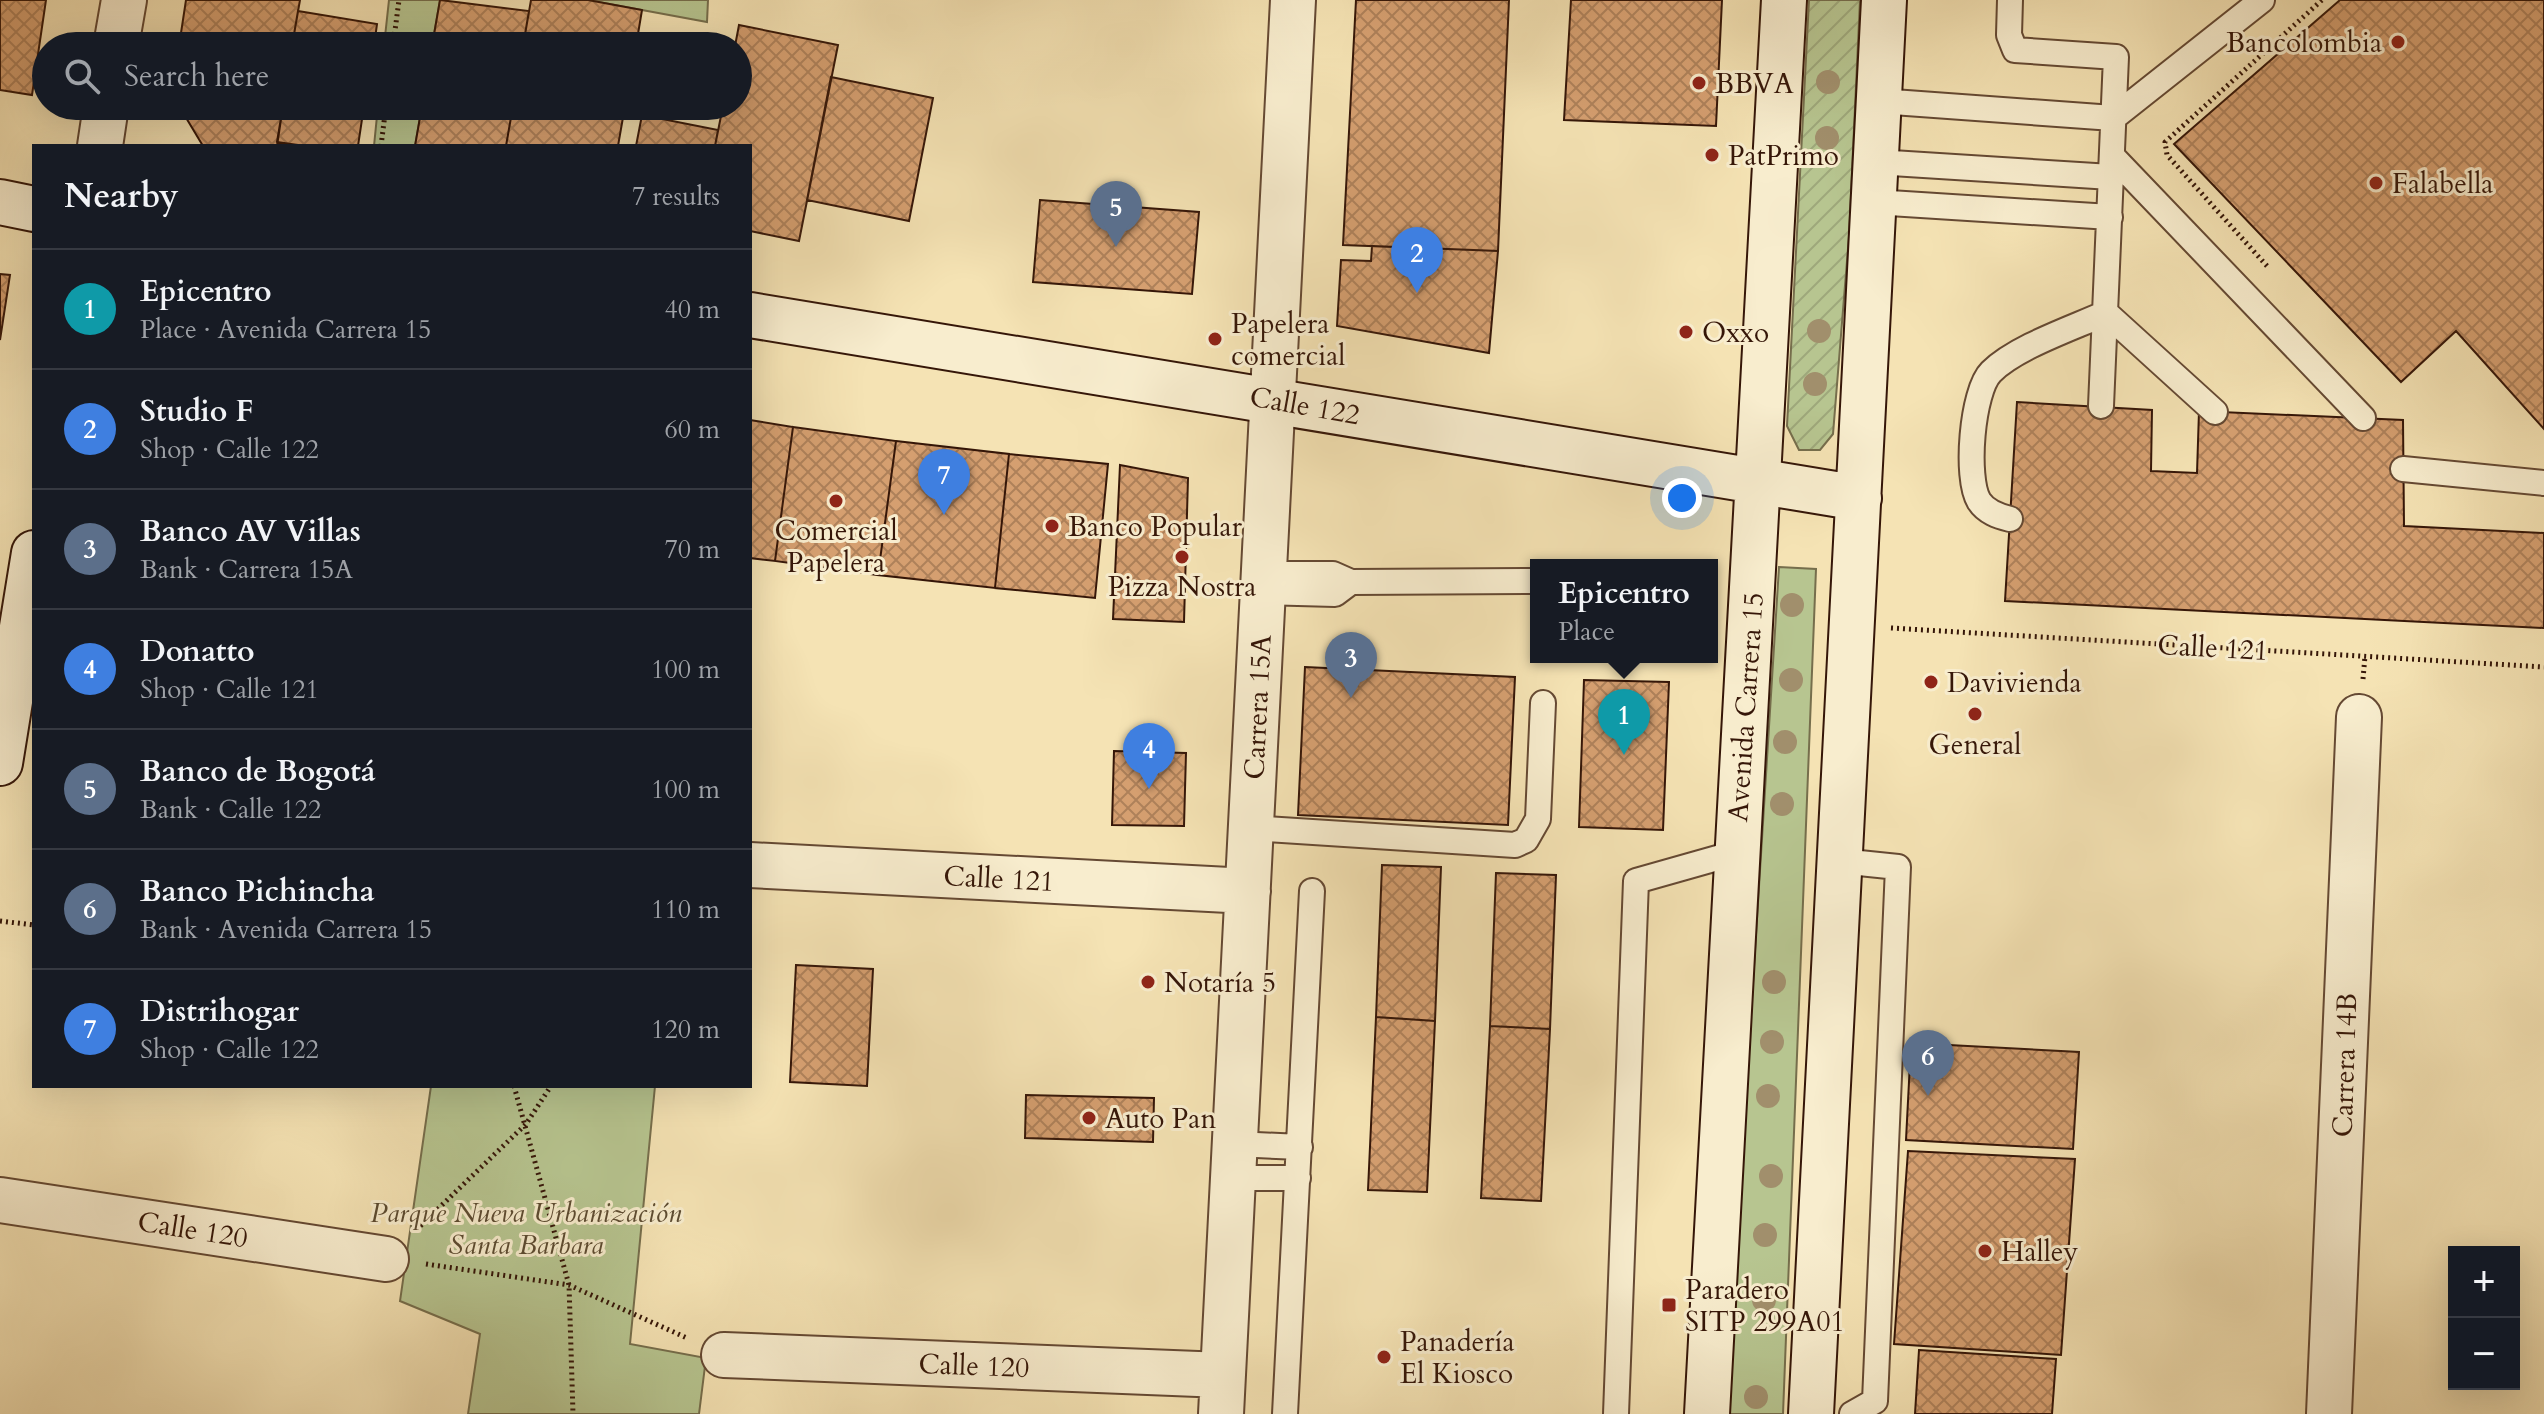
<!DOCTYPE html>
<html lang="en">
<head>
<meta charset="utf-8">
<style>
	body { margin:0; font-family:Cardo,serif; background:#20242c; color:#f1f3f6 }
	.controls { position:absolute; right:24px; bottom:24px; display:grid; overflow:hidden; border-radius:0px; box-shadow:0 8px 32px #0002 }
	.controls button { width:72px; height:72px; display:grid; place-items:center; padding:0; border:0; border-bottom:2px solid #363941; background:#171b24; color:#f1f3f6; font:40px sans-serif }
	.you { position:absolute; left:1682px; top:498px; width:28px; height:28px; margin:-20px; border:6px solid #fff; border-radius:50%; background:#1a73e8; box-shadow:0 0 0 12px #1a73e833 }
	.badge { display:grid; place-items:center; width:52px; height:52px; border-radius:50%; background:#c59692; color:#fff; font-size:26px; font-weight:700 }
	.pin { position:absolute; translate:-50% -66px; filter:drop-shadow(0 2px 4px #0008) }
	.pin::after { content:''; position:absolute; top:42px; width:28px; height:24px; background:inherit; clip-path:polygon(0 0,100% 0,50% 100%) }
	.popup { position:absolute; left:1530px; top:559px; width:188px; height:104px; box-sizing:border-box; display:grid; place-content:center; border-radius:0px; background:#171b24; filter:drop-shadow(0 2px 6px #0005); font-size:26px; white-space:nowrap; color:#9ea1a6 }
	.popup b { font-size:30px; color:#f1f3f6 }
	.popup::after { content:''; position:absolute; left:50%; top:100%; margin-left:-16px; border:16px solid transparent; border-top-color:#171b24 }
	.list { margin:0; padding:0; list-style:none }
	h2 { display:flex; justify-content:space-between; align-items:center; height:104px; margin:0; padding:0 32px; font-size:34px }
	h2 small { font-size:26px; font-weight:400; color:#9ea1a6 }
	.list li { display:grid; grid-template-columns:52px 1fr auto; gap:24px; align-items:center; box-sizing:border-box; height:120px; padding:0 32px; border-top:2px solid #363941 }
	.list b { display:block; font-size:30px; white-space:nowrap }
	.list p { margin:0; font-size:26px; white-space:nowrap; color:#9ea1a6 }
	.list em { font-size:26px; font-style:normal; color:#9ea1a6 }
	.icon { flex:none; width:44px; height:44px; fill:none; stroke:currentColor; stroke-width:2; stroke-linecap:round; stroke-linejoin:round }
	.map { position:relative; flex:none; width:2544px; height:1414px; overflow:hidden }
	.search { position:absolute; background:#171b24; box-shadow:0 8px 32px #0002; left:32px; top:32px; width:720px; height:88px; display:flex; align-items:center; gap:20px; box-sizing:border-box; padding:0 28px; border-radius:44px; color:#9ea1a6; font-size:30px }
	.panel { position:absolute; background:#171b24; box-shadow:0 8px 32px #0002; left:32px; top:144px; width:720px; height:944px; border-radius:0px }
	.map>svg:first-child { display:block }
	.green { fill:#b7c590; stroke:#766e4c; stroke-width:2 }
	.garden { fill:url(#garden-furrows); stroke:#766e4c; stroke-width:2 }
	.building { fill:url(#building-cross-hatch); stroke:#351608; stroke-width:2 }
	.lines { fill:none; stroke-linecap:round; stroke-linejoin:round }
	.lane-casing { stroke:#654933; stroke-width:28 }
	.street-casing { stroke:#654933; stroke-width:48 }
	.secondary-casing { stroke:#351608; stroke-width:48 }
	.path { stroke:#351608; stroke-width:5; stroke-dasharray:2 4; stroke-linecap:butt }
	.lane { stroke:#f8edce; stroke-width:24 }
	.street { stroke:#f8edce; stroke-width:44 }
	.secondary { stroke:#f8edce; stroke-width:44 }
	.tree { fill:#a18f6c }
	.poi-dot { fill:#8f2418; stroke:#f8edce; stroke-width:3 }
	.labels { text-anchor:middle; stroke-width:6; stroke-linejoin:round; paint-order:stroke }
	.poi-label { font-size:28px; fill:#351608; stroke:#f8edce; text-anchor:start }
	.street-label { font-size:28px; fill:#351608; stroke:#f8edce }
	.park-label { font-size:28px; font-style:italic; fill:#5c4b31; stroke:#f8edce }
</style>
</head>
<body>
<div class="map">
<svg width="2544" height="1414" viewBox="0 0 2544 1414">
	<defs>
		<pattern id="garden-furrows" width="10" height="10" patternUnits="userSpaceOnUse" patternTransform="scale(2)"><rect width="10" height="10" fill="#b7c590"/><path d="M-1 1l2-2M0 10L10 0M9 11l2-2" fill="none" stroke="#9ea87b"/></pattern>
		<pattern id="building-cross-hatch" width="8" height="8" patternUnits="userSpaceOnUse" patternTransform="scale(2)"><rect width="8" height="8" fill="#d59f70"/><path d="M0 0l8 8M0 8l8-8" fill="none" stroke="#ae815a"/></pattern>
	</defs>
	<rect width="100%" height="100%" fill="#f5e3b4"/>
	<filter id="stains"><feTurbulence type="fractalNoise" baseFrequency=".0025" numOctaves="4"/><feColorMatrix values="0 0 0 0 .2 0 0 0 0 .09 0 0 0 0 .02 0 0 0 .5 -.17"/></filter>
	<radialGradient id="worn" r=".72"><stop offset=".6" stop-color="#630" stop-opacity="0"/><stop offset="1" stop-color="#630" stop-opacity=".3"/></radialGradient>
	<path class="green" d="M389,0H440L432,46H384Z
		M588,0H708L707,22Z
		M378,106H422L415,146H374Z
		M1779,567L1816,569L1783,1414H1726Z
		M431,1086H655L630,1344L706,1358L699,1414H468L480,1334L400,1301Z"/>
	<path class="garden" d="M1809,0H1860L1849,236L1833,434L1820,450H1799L1787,426Z"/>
	<path class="building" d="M0,0H46L32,95L0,90Z
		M186,0H300L292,46H179Z
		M440,0L529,11L523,46H432Z
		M531,0H588L642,10L636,46H523Z
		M1356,0H1509L1498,251L1343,245Z
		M1571,0H1722L1716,126L1564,120Z
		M2340,0H2544V429L2456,331L2401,382L2174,144Z
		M298,11L377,24L374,46H292Z
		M739,25L838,45L799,241L750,231V146H715L723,106H738V46H735Z
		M831,77L933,98L909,221L807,200Z
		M179,106H283L277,146H203Z
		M283,106H364L358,146H305L277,142Z
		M422,106H513L506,146H415Z
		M513,106H625L618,146H506Z
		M642,115L718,130L715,146H636Z
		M1040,200L1199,212L1192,294L1033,282Z
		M1372,246L1498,251L1489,353L1337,326L1341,260L1371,261Z
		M0,274L10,275L0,340Z
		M2017,402L2152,410L2151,471L2197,473L2199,411L2403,420L2404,526L2544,533V628L2005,601Z
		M750,420L793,427L775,561L750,558Z
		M793,427L896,441L878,575L775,561Z
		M896,441L1009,454L995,588L878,575Z
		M1009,454L1108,464L1095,598L995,588Z
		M1120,465L1188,478L1184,622L1113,619Z
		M1305,667L1515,677L1508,825L1298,815Z
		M1584,680L1669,682L1663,830L1579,827Z
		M1114,751L1186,753L1184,826L1112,825Z
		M1382,865L1441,867L1435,1021L1376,1017Z
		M1496,873L1556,875L1550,1029L1490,1026Z
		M796,965L873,969L867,1086L790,1082Z
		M1376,1017L1435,1021L1427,1192L1368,1190Z
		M1490,1026L1550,1029L1541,1201L1481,1198Z
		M1911,1043L2079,1052L2073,1149L1906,1140Z
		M1026,1095L1154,1098L1153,1142L1025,1138Z
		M1908,1151L2075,1159L2061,1355L1894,1344Z
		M1919,1350L2056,1359L2052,1414H1915Z"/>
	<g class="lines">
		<g class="lane-casing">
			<path id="lane" d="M2010,0L2009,35L2015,50L2116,57L2101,406
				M1879,101L2113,118L2262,0
				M2113,157L2363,418
				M1876,162L2111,177
				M1874,202L2110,217
				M2403,469L2544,483
				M2010,519C1998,516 1986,512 1979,501C1965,478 1972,391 1991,372C2016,347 2073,328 2106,313L2215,412
				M1263,574H1333L1351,582L1536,581
				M1263,592L1335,594L1351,582
				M1251,828L1515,845L1526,840L1538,819L1543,703
				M1840,861L1898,867L1875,1401L1852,1414
				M1235,1144L1300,1147
				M1234,1178H1298
				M1285,1414L1312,891
				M1616,1414L1636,881L1735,853"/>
		</g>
		<g class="street-casing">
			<path id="street" d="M116,46L124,0
				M100,146L106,106
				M750,865L1248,891
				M0,1200L386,1259
				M724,1355L1223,1375
				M1221,1414L1293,0
				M2329,1414L2359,717"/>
		</g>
		<g class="secondary-casing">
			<path id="secondary" d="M0,202L34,209
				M750,315L1859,498
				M0,763L34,553
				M1707,1414L1784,0
				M1811,1414L1884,0"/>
		</g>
		<path class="path" d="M393,46L399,0
			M381,146L386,106
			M2267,266L2167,155L2165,142L2322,0
			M1891,628L2544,667
			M2363,679L2365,656
			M0,921L34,925
			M514,1086L569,1285L573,1414
			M416,1230L526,1124L551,1086
			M426,1264L569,1285L687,1338"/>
		<use href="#lane" class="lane"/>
		<use href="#street" class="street"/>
		<use href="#secondary" class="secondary"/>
	</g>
	<g class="tree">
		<circle cx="1828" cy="82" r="12"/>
		<circle cx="1827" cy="138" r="12"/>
		<circle cx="1819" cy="331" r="12"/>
		<circle cx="1815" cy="384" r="12"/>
		<circle cx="1792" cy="605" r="12"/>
		<circle cx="1791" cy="680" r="12"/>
		<circle cx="1785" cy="742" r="12"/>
		<circle cx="1782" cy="804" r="12"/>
		<circle cx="1774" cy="982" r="12"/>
		<circle cx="1772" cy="1042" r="12"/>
		<circle cx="1768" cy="1096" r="12"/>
		<circle cx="1771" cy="1176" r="12"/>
		<circle cx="1765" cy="1235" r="12"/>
		<circle cx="1764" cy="1300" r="12"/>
		<circle cx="1756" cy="1397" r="12"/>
	</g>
	<g class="poi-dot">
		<circle cx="2398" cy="42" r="8"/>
		<circle cx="1699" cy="83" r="8"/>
		<circle cx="1712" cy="155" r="8"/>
		<circle cx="2376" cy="183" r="8"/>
		<circle cx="1686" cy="332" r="8"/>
		<circle cx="1215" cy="339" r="8"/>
		<circle cx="836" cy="501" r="8"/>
		<circle cx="1052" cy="526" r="8"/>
		<circle cx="1182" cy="557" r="8"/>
		<circle cx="1931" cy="682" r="8"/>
		<circle cx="1975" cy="714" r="8"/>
		<circle cx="1148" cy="982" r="8"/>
		<circle cx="1089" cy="1118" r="8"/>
		<circle cx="1985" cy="1251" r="8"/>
		<rect x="1661" y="1297" width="16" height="16" rx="4"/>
		<circle cx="1384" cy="1357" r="8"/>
	</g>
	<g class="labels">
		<g class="poi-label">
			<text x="2382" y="52" text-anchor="end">Bancolombia</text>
			<text x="1715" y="93">BBVA</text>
			<text x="1728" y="165">PatPrimo</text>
			<text x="2392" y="193">Falabella</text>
			<text x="1231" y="333">Papelera<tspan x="1231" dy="32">comercial</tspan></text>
			<text x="1702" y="342">Oxxo</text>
			<text x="1068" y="536">Banco Popular</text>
			<text x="836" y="540" text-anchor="middle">Comercial<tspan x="836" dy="32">Papelera</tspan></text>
			<text x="1182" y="596" text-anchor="middle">Pizza Nostra</text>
			<text x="1947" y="692">Davivienda</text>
			<text x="1975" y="754" text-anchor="middle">General</text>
			<text x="1164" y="992">Notaría 5</text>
			<text x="1105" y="1128">Auto Pan</text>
			<text x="2001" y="1261">Halley</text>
			<text x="1685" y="1299">Paradero<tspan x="1685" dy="32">SITP 299A01</tspan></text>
			<text x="1400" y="1351">Panadería<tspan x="1400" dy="32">El Kiosco</tspan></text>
		</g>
		<g class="street-label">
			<text transform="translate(1305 405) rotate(10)" y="10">Calle 122</text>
			<text transform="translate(2213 647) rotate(3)" y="10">Calle 121</text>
			<text transform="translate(1257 707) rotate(-87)" y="10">Carrera 15A</text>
			<text transform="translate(1745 707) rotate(-86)" y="10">Avenida Carrera 15</text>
			<text transform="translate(999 878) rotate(3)" y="10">Calle 121</text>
			<text transform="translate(2344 1065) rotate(-88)" y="10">Carrera 14B</text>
			<text transform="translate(193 1229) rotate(9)" y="10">Calle 120</text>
			<text transform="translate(974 1365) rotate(2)" y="10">Calle 120</text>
		</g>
		<g class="park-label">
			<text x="526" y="1222">Parque Nueva Urbanización<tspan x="526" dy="32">Santa Barbara</tspan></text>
		</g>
	</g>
	<rect width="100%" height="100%" filter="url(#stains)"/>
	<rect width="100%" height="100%" fill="url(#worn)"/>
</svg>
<div class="controls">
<button>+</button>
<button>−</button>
</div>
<div class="you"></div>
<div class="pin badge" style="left:1624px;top:755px;background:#0f9aa8">1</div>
<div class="popup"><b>Epicentro</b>Place</div>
<div class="pin badge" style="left:1417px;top:293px;background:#3f7fe0">2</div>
<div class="pin badge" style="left:1351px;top:698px;background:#5c6f8a">3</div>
<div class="pin badge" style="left:1149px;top:789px;background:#3f7fe0">4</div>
<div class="pin badge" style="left:1116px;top:247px;background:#5c6f8a">5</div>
<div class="pin badge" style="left:1928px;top:1096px;background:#5c6f8a">6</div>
<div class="pin badge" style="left:944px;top:515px;background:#3f7fe0">7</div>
<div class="search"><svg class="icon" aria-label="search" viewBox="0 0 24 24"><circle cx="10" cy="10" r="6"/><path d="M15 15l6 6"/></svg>Search here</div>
<section class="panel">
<h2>Nearby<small>7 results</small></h2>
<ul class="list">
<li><span class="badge" style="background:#0f9aa8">1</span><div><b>Epicentro</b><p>Place · Avenida Carrera 15</p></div><em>40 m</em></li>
<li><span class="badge" style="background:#3f7fe0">2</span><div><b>Studio F</b><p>Shop · Calle 122</p></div><em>60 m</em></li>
<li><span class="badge" style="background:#5c6f8a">3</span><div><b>Banco AV Villas</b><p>Bank · Carrera 15A</p></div><em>70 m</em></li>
<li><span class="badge" style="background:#3f7fe0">4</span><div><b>Donatto</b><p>Shop · Calle 121</p></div><em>100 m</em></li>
<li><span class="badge" style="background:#5c6f8a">5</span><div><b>Banco de Bogotá</b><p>Bank · Calle 122</p></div><em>100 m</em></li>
<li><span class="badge" style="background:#5c6f8a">6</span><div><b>Banco Pichincha</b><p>Bank · Avenida Carrera 15</p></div><em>110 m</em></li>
<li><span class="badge" style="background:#3f7fe0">7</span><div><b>Distrihogar</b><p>Shop · Calle 122</p></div><em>120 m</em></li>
</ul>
</section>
</div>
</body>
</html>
